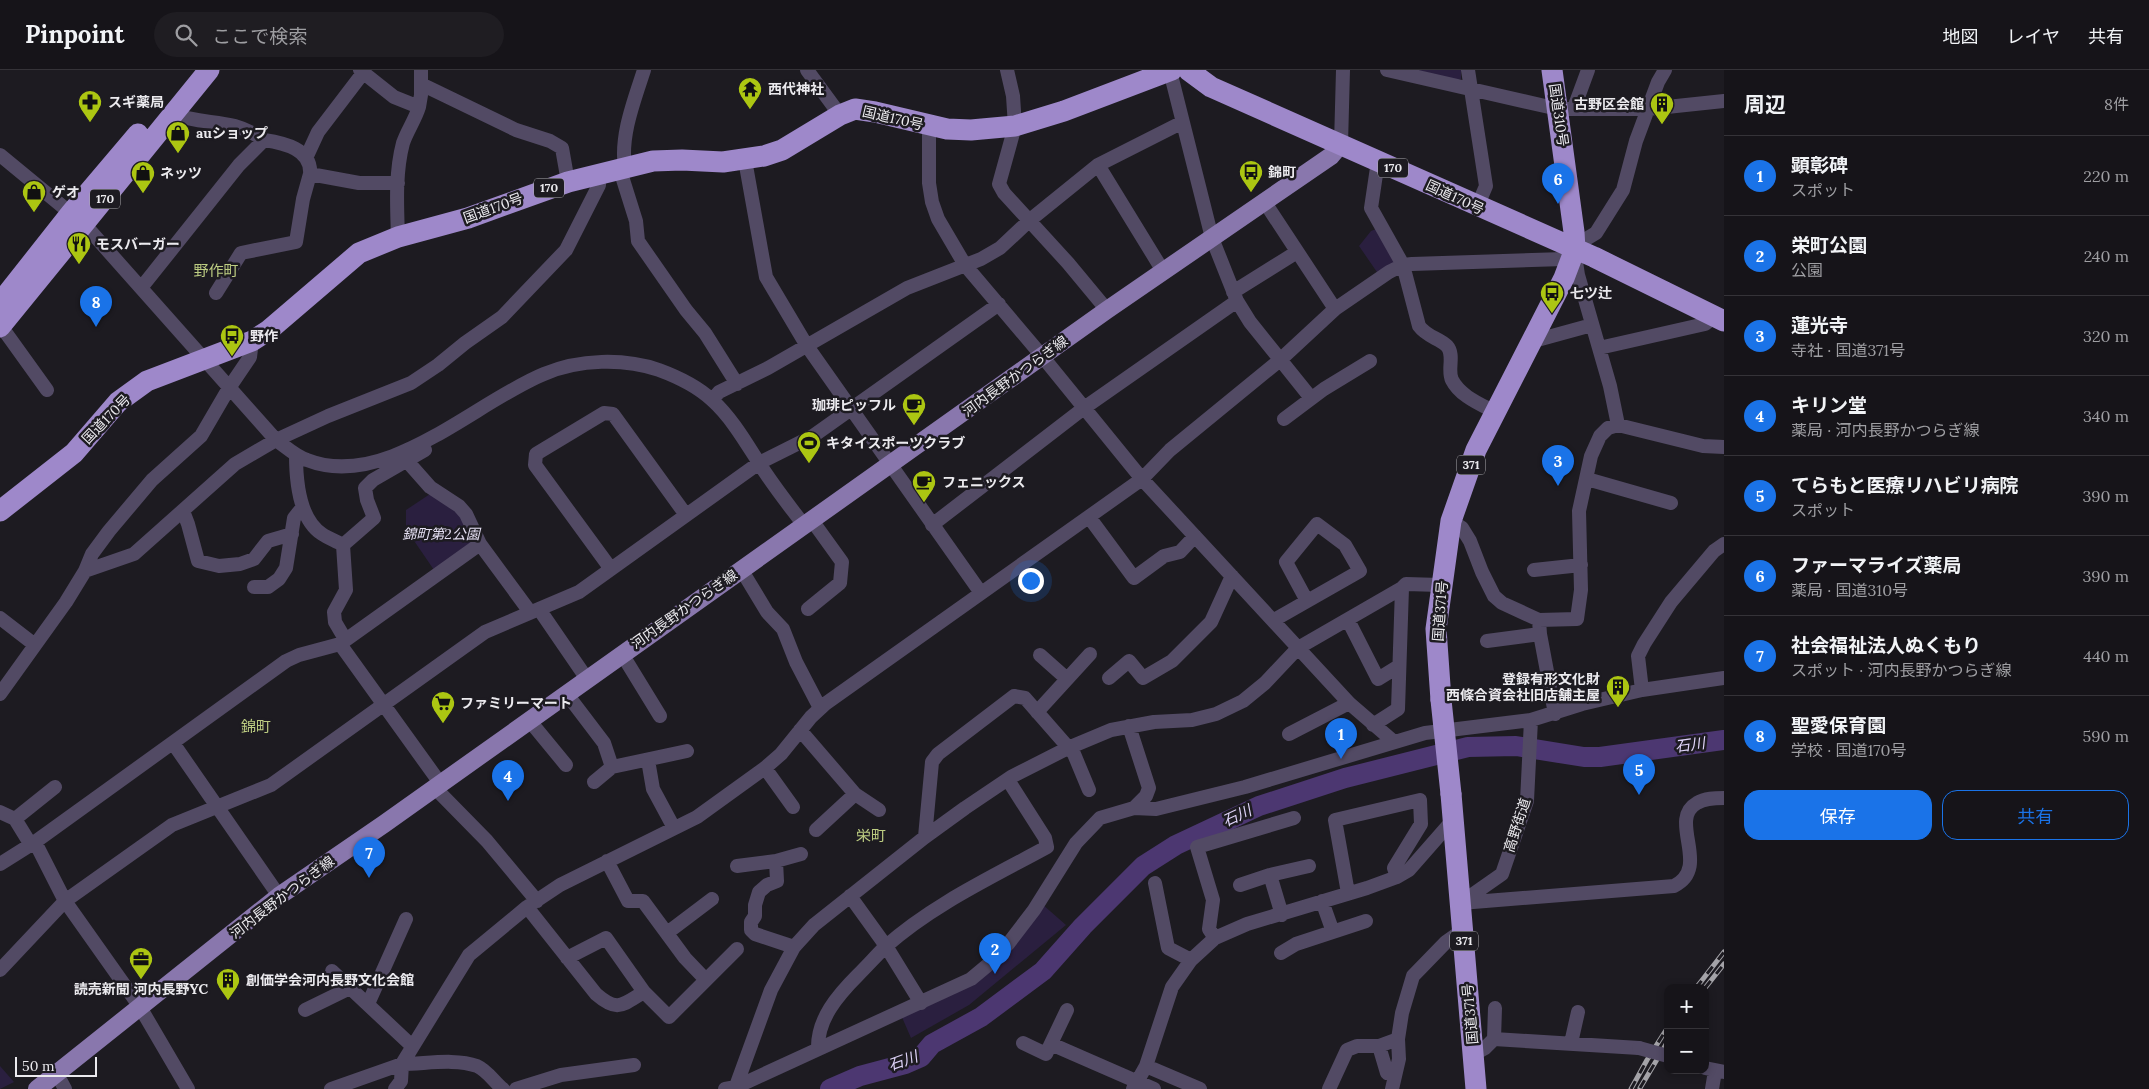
<!DOCTYPE html>
<html lang="ja">
<head>
<meta charset="utf-8">
<style>
	body { margin:0; font-family:Lora,"Noto Sans JP",serif; background:#1f1d22; color:#f1f3f6 }
	.controls { position:absolute; right:15px; bottom:15px; display:grid; overflow:hidden; border-radius:10px; box-shadow:0 2px 8px #0003 }
	.controls button { width:45px; height:45px; display:grid; place-items:center; padding:0; border:0; border-bottom:1px solid #353338; background:#161419; color:#f1f3f6; font:25px sans-serif }
	.scale { position:absolute; left:15px; bottom:12px; width:82px; box-sizing:border-box; padding-left:5px; border:2px solid #ebeaee; border-top:0; font-size:14px; line-height:18px; white-space:nowrap; color:#ebeaee; -webkit-text-stroke:4px #1d1b21; paint-order:stroke }
	.you { position:absolute; left:1030px; top:510px; width:18px; height:18px; margin:-12px; border:4px solid #fff; border-radius:50%; background:#1a73e8; box-shadow:0 0 0 8px #1a73e833 }
	.badge { display:grid; place-items:center; width:32px; height:32px; border-radius:50%; background:#1a73e8; color:#fff; font-size:16px; font-weight:700 }
	.pin { position:absolute; translate:-50% -41px; filter:drop-shadow(0 1px 2px #0008) }
	.pin::after { content:''; position:absolute; top:26px; width:18px; height:15px; background:inherit; clip-path:polygon(0 0,100% 0,50% 100%) }
	.list { margin:0; padding:0; list-style:none }
	h2 { display:flex; justify-content:space-between; align-items:center; height:65px; margin:0; padding:0 20px; font-size:21px }
	h2 small { font-size:16px; font-weight:400; color:#9e9ea2 }
	.list li { display:grid; grid-template-columns:32px 1fr auto; gap:15px; align-items:center; box-sizing:border-box; height:80px; padding:0 20px; border-top:1px solid #353338 }
	.list b { display:block; font-size:19px; white-space:nowrap }
	.list p { margin:0; font-size:16px; white-space:nowrap; color:#9e9ea2 }
	.list em { font-size:16px; font-style:normal; color:#9e9ea2 }
	.actions { display:flex; gap:10px; padding:15px 20px }
	.actions a { flex:1; padding:11px 0; border:1px solid #1a73e8; border-radius:15px; text-align:center; font-size:18px; color:#1a73e8 }
	.actions .main { background:#1a73e8; color:#fff }
	.icon { flex:none; width:28px; height:28px; fill:none; stroke:currentColor; stroke-width:2; stroke-linecap:round; stroke-linejoin:round }
	.map { position:relative; flex:none; width:1724px; height:1019px; overflow:hidden }
	header { display:flex; align-items:center; gap:30px; box-sizing:border-box; height:70px; padding:0 25px; background:#161419; border-bottom:1px solid #353338 }
	header strong { font-size:24px }
	nav { display:flex; gap:28px; margin-inline-start:auto; font-size:18px }
	.search { width:350px; height:45px; background:#1f1d22; display:flex; align-items:center; gap:12px; box-sizing:border-box; padding:0 18px; border-radius:28px; color:#9e9ea2; font-size:19px }
	main { display:flex }
	aside { flex:1; background:#161419 }
	.map>svg:first-child { display:block }
	.green { fill:#2a1f3f }
	.lines { fill:none; stroke-linecap:round; stroke-linejoin:round }
	.river { stroke:#4c3771; stroke-width:20 }
	.minor { stroke:#524a64; stroke-width:14 }
	.major { stroke:#8977ad; stroke-width:18 }
	.highway { stroke:#9e88ca; stroke-width:21 }
	.rail-casing { stroke:#a4a3a8; stroke-width:5 }
	.rail { stroke:#1d1b21; stroke-width:3; stroke-dasharray:9; stroke-linecap:butt }
	.minor-bridge { stroke:#524a64; stroke-width:14 }
	.highway-bridge { stroke:#9e88ca; stroke-width:21 }
	.labels { text-anchor:middle; stroke-width:5; stroke-linejoin:round; paint-order:stroke }
	.shield { fill:#1d1b21; stroke:#adacb0; stroke-width:1 }
	.shield-label { font-size:12px; font-weight:bold; fill:#ebeaee }
	.poi-label { font-size:14px; font-weight:bold; fill:#ebeaee; stroke:#1d1b21; text-anchor:start }
	.street-label { font-size:14px; fill:#ebeaee; stroke:#1d1b21 }
	.park-label { font-size:14px; font-style:italic; fill:#e4dff2; stroke:#1d1b21 }
	.neighbourhood-label { font-size:15px; fill:#bdcd82; stroke:#1d1b21 }
	.water-label { font-size:15px; font-style:italic; fill:#e0d5fa; stroke:#1d1b21 }
</style>
</head>
<body>
<header>
<strong>Pinpoint</strong>
<div class="search"><svg class="icon" aria-label="search" viewBox="0 0 24 24"><circle cx="10" cy="10" r="6"/><path d="M15 15l6 6"/></svg>ここで検索</div>
<nav><a>地図</a><a>レイヤ</a><a>共有</a></nav>
</header>
<main>
<div class="map">
<svg width="1724" height="1019" viewBox="0 0 1724 1019">
	<rect width="100%" height="100%" fill="#1d1b21"/>
	<path class="green" d="M1414,0H1461V9L1455,10Z
		M1376,159L1395,193L1379,205L1359,176L1371,161Z
		M430,424L460,442L473,474L434,500L406,459V440Z
		M1042,834L1066,855L969,935L911,968L901,945L972,912Z
		M0,996L14,1012L0,1019Z"/>
	<g class="lines">
		<path class="river" d="M830,1019L860,1006L905,994L921,987L932,974L981,947L1043,901L1083,856L1143,796L1176,775L1259,736L1345,708L1468,677L1516,676L1584,687H1600L1724,670"/>
		<path class="minor" d="M360,0L394,27L419,37C415,50 407,61 403,73C395,103 397,136 398,167
			M807,0L840,45
			M1007,0L1013,26L1015,56L999,114L1004,123L1068,193L1107,240
			M1387,0L1558,39H1648L1724,31
			M1468,0L1486,116L1477,137
			M1170,1L1212,168L1237,231L1250,252L1311,328
			M421,14L516,60L550,71L562,78L568,112
			M419,37L421,25V0
			M1574,38L1588,0
			M174,44C193,52 215,51 235,56C246,59 255,64 264,70
			M929,56V113L932,132L938,149L965,195L1042,286L1142,409L1349,633L1393,671
			M1341,74L1343,0
			M0,85L85,155L276,370C286,377 295,386 307,390C386,421 475,332 544,304C579,289 624,288 659,300C678,307 697,316 712,330C731,347 745,371 759,393C772,414 788,434 803,454
			M306,88L318,62L363,3
			M745,90L766,207L807,276L981,523
			M1378,91L1371,138L1403,195L1419,256C1427,267 1439,268 1447,276C1455,285 1447,300 1452,310C1460,326 1480,334 1495,342
			M1098,95L1163,201
			M625,98C620,66 634,31 644,0
			M620,100L636,151L638,171L686,240L705,263L737,314
			M1264,131L1335,239
			M1575,185L1578,205L1610,316L1618,355
			M141,218L239,95L264,70C284,73 312,79 310,104L359,113H398
			M1233,222L1297,182
			M216,223L241,183L296,172L303,129L310,104
			M1,256L47,320
			M1530,272L1592,255
			M1599,278L1705,254L1715,246
			M712,330L719,322L768,298L907,218L981,189L1000,178L1030,150L1098,95L1181,53
			M1284,349L1324,319L1370,291
			M296,385C296,410 299,449 322,464C328,468 336,471 343,475
			M407,391L430,417L459,436L466,444L480,474L530,542
			M1587,409L1671,433
			M183,441L188,454L198,491L219,496L240,494L254,489L268,471L292,464
			M1089,447L1134,508L1164,486L1180,482L1195,466
			M1451,451L1462,458L1470,471L1482,502L1494,526L1502,533L1539,550L1577,549L1581,520L1579,441L1591,386L1600,366L1608,358L1618,355L1703,376L1724,377
			M932,455L1084,338L1237,231
			M611,499L535,395L536,384L604,343L613,344L686,445
			M741,499L767,542L783,559L796,592L820,638
			M1534,500L1581,495
			M85,501L134,484L235,394L276,370L328,346L411,313L438,295L465,273L502,247L566,180L599,115L598,105
			M254,517H268L279,509L286,498L294,448L302,438
			M1402,518L1406,514L1440,515
			M539,539L587,609
			M808,539L840,513L842,492L811,449
			M0,548L35,575
			M1274,550L1360,501L1345,475L1317,454L1286,492L1307,531
			M1348,550L1378,609L1399,596
			M1539,550L1540,564L1555,644
			M345,569L335,552L334,542L346,520L343,475L374,448L367,430L365,418L373,410L425,380
			M1487,571L1540,564
			M340,574L440,713
			M622,584L660,646
			M1040,585L1067,609
			M1109,608L1129,591L1143,608L1172,591L1211,552L1232,506
			M1642,620L1638,586L1644,574L1671,532L1714,481L1724,474
			M566,623L604,673L612,697
			M0,624L66,532L85,501L92,484L109,461L152,410L201,366L229,318L250,287L252,271
			M1037,642L1090,584
			M529,650L566,695
			M1129,656L1149,718L1146,726L1134,738
			M800,660L855,724L879,740
			M1289,664L1349,633
			M173,673L279,826
			M648,690L653,719L674,758
			M765,698L793,737
			M594,712L612,697L687,681
			M434,717L487,771L537,831
			M0,742L15,749L31,775
			M15,749L55,717
			M816,760L855,724
			M925,767L932,692L938,684L1014,626L1025,628L1074,684L1089,720
			M35,772L65,831L140,937L188,1019
			M607,791L628,831H643L685,888L706,910
			M776,791L777,811L767,815L759,822L755,835V846L751,852V860L755,864L794,877
			M0,794L35,772L286,591L299,585L340,574L480,474
			M737,796L776,791L801,784
			M1270,805L1282,845
			M1155,813L1168,878L1191,890
			M1240,815L1270,805L1309,796
			M1348,823L1335,750L1420,730L1421,754L1394,798L1397,807
			M850,826L886,876L921,933
			M1322,831L1333,862
			M1462,832L1502,804L1527,731L1531,650
			M1461,833L1674,816C1712,797 1667,750 1697,733C1705,728 1715,728 1724,728
			M527,837L596,924C618,943 622,935 644,922
			M667,863L712,829
			M1215,868L1209,859L1213,830L1197,777L1294,748
			M1281,883L1296,874L1366,851
			M567,888L606,868L644,922L669,947L737,879
			M0,900L65,831L172,755L271,715L485,562L579,522L759,393L813,366L999,234
			M332,901L412,976
			M368,934L406,849
			M305,940L350,918
			M1494,969L1495,938
			M1023,973L1046,984L1067,940
			M1571,973L1578,942
			M1051,974L1154,1019
			M1379,976L1387,1003
			M818,979C817,949 838,925 858,905C867,896 876,886 885,877C932,835 992,807 1047,777L1045,768L1008,710
			M1474,984L1485,978L1494,969L1639,978
			M1146,996L1200,1019
			M1705,998L1724,1002
			M57,1004L65,1019
			M331,1019L402,994L469,885L527,837L560,815L697,747L765,698L781,684L811,647L825,634L1142,409L1170,380L1280,290L1335,239L1389,202L1403,195L1412,194L1564,189L1586,169L1596,163L1623,120L1636,71L1658,12L1665,0
			M395,1019L401,1011L402,994C425,994 455,988 477,996C488,1001 494,1012 503,1019
			M516,1019L561,1005L634,995
			M725,1019L736,1017L971,909L989,894L1008,874L1034,840L1076,773L1100,748L1134,738L1156,739L1245,717L1425,663L1531,650L1582,634L1642,620L1724,608
			M735,1019L771,920L794,877L814,855L925,767L965,738L1011,707L1068,678L1111,660L1154,652L1192,650L1216,644L1243,631L1265,613L1298,578L1402,518L1398,639L1373,655
			M1133,1019L1146,996L1172,917L1191,890L1215,868L1247,854L1367,818L1397,807L1409,800L1452,751
			M1329,1019L1347,980L1357,976H1379L1398,969
			M1392,1019L1399,989L1398,969L1402,943L1413,906L1446,872L1463,860
			M1712,1019L1715,1001"/>
		<path class="major" d="M37,1019L279,826L384,754L1107,240L1331,86L1341,74"/>
		<path class="highway" d="M1188,0L1211,17L1594,187L1724,251
			M0,233L71,143L138,64
			M0,257L209,0
			M0,441L74,383L118,332L147,311L252,271L269,260L359,183L398,167L468,148L568,112L653,91L682,90L723,92L764,86L782,80L840,45L855,39L875,42L947,59L971,60L1015,56L1064,41L1172,0
			M1441,630L1436,559L1451,451L1476,380L1564,208L1575,179L1574,162L1552,0
			M1451,724L1476,1019"/>
		<g class="rail-casing">
			<path id="rail" d="M1696,918L1724,882
				M1705,918L1724,894
				M1640,1018L1668,971
				M1631,1019L1647,990L1668,957"/>
		</g>
		<use href="#rail" class="rail"/>
		<path class="minor-bridge" d="M1639,978L1668,986"/>
		<path class="highway-bridge" d="M1441,630L1451,724"/>
	</g>
	<defs>
		<g id="temple-pin" transform="scale(1.25)"><path d="M0 17L-7.5 6A9.5 9.5 0 1 1 7.5 6Z" fill="#acc612" stroke="#1d1b21"/><path d="M0-6L5-2H3V0L6.5 2.5H4V6H1.5V3h-3V6H-4V2.5H-6.5L-3 0V-2H-5Z" fill="#111"/></g>
		<g id="pharmacy-pin" transform="scale(1.25)"><path d="M0 17L-7.5 6A9.5 9.5 0 1 1 7.5 6Z" fill="#acc612" stroke="#1d1b21"/><path d="M-2-6h4v4h4v4h-4v4h-4v-4h-4v-4h4Z" fill="#111"/></g>
		<g id="building-pin" transform="scale(1.25)"><path d="M0 17L-7.5 6A9.5 9.5 0 1 1 7.5 6Z" fill="#acc612" stroke="#1d1b21"/><path d="M-4-6H4V6H1V3H-1V6H-4ZM-2.5-4.3h1.7v1.8h-1.7ZM.8-4.3h1.7v1.8H.8ZM-2.5-1h1.7V.8h-1.7ZM.8-1h1.7V.8H.8Z" fill="#111"/></g>
		<g id="shop-pin" transform="scale(1.25)"><path d="M0 17L-7.5 6A9.5 9.5 0 1 1 7.5 6Z" fill="#acc612" stroke="#1d1b21"/><path d="M-5-2.5h2.3a2.7 3.5 0 0 1 5.4 0H5L5.5 6h-11ZM-1.5-2.5h3a1.5 2.3 0 0 0-3 0Z" fill="#111"/></g>
		<g id="bus-pin" transform="scale(1.25)"><path d="M0 17L-7.5 6A9.5 9.5 0 1 1 7.5 6Z" fill="#acc612" stroke="#1d1b21"/><path d="M-5-6H5V4H4V6H2V4H-2V6H-4V4H-5ZM-3.5-4V0h7V-4ZM-3.5 1.2v1.5H-2V1.2ZM2 1.2v1.5H3.5V1.2Z" fill="#111"/></g>
		<g id="restaurant-pin" transform="scale(1.25)"><path d="M0 17L-7.5 6A9.5 9.5 0 1 1 7.5 6Z" fill="#acc612" stroke="#1d1b21"/><path d="M-5-6h1v4h1v-4h1v4h1v-4h1v5L-1.5 .5V6h-2V.5L-5-1ZM5-6V6H3V1.5H1.5Q1.5-4 5-6Z" fill="#111"/></g>
		<g id="cafe-pin" transform="scale(1.25)"><path d="M0 17L-7.5 6A9.5 9.5 0 1 1 7.5 6Z" fill="#acc612" stroke="#1d1b21"/><path d="M-5.5-4.5H6V0H3Q3 3.5 0 3.5H-2.5Q-5.5 3.5-5.5 0ZM3-3.2v2h1.7v-2ZM-6 4.5H4V6H-6Z" fill="#111"/></g>
		<g id="stadium-pin" transform="scale(1.25)"><path d="M0 17L-7.5 6A9.5 9.5 0 1 1 7.5 6Z" fill="#acc612" stroke="#1d1b21"/><path d="M0-5a6.5 5 0 1 0 0 10a6.5 5 0 1 0 0-10ZM-3.5-1.8h7v3.6h-7Z" fill="#111"/></g>
		<g id="supermarket-pin" transform="scale(1.25)"><path d="M0 17L-7.5 6A9.5 9.5 0 1 1 7.5 6Z" fill="#acc612" stroke="#1d1b21"/><path d="M-6-5.5h2.5l.6 2H6L4.5 2H-2.5L-4.4-4H-6ZM-1.5 3.2a1.3 1.3 0 1 0 .1 0ZM3 3.2a1.3 1.3 0 1 0 .1 0Z" fill="#111"/></g>
		<g id="office-pin" transform="scale(1.25)"><path d="M0 17L-7.5 6A9.5 9.5 0 1 1 7.5 6Z" fill="#acc612" stroke="#1d1b21"/><path d="M-6-3h4V-5.5h4V-3h4V5H-6ZM-1-4.5V-3h2v-1.5ZM-6 0V1H6V0Z" fill="#111"/></g>
	</defs>
	<g fill-rule="evenodd">
		<use href="#temple-pin" x="750" y="19"/>
		<use href="#pharmacy-pin" x="90" y="32"/>
		<use href="#building-pin" x="1662" y="34"/>
		<use href="#shop-pin" x="178" y="63"/>
		<use href="#bus-pin" x="1251" y="102"/>
		<use href="#shop-pin" x="143" y="103"/>
		<use href="#shop-pin" x="34" y="122"/>
		<use href="#restaurant-pin" x="79" y="174"/>
		<use href="#bus-pin" x="1552" y="223"/>
		<use href="#bus-pin" x="232" y="266"/>
		<use href="#cafe-pin" x="914" y="335"/>
		<use href="#stadium-pin" x="809" y="373"/>
		<use href="#cafe-pin" x="924" y="412"/>
		<use href="#building-pin" x="1618" y="617"/>
		<use href="#supermarket-pin" x="443" y="633"/>
		<use href="#office-pin" x="141" y="889"/>
		<use href="#building-pin" x="228" y="910"/>
	</g>
	<g class="labels">
		<g class="shield">
			<rect x="1378" y="88.5" width="30" height="19" rx="4"/>
			<rect x="534" y="108.5" width="30" height="19" rx="4"/>
			<rect x="90" y="119.5" width="30" height="19" rx="4"/>
			<rect x="1457" y="385.5" width="28" height="19" rx="4"/>
			<rect x="1450" y="861.5" width="28" height="19" rx="4"/>
		</g>
		<g class="shield-label">
			<text x="1393" y="102">170</text>
			<text x="549" y="122">170</text>
			<text x="105" y="133">170</text>
			<text x="1471" y="399">371</text>
			<text x="1464" y="875">371</text>
		</g>
		<g class="poi-label">
			<text x="768" y="24">西代神社</text>
			<text x="108" y="37">スギ薬局</text>
			<text x="1644" y="39" text-anchor="end">古野区会館</text>
			<text x="196" y="68">auショップ</text>
			<text x="1268" y="107">錦町</text>
			<text x="160" y="108">ネッツ</text>
			<text x="52" y="127">ゲオ</text>
			<text x="96" y="179">モスバーガー</text>
			<text x="1570" y="228">七ツ辻</text>
			<text x="250" y="271">野作</text>
			<text x="896" y="340" text-anchor="end">珈琲ピッフル</text>
			<text x="826" y="378">キタイスポーツクラブ</text>
			<text x="942" y="417">フェニックス</text>
			<text x="1600" y="614" text-anchor="end">登録有形文化財<tspan x="1600" dy="16">西條合資会社旧店舗主屋</tspan></text>
			<text x="460" y="638">ファミリーマート</text>
			<text x="246" y="915">創価学会河内長野文化会館</text>
			<text x="141" y="924" text-anchor="middle">読売新聞 河内長野YC</text>
		</g>
		<g class="street-label">
			<text transform="translate(1559 45) rotate(82)" y="5">国道310号</text>
			<text transform="translate(893 48) rotate(13)" y="5">国道170号</text>
			<text transform="translate(1455 127) rotate(25)" y="5">国道170号</text>
			<text transform="translate(493 138) rotate(-20)" y="5">国道170号</text>
			<text transform="translate(1015 306) rotate(-36)" y="5">河内長野かつらぎ線</text>
			<text transform="translate(106 349) rotate(-46)" y="5">国道170号</text>
			<text transform="translate(684 539) rotate(-35)" y="5">河内長野かつらぎ線</text>
			<text transform="translate(1440 541) rotate(-86)" y="5">国道371号</text>
			<text transform="translate(1517 755) rotate(-72)" y="5">高野街道</text>
			<text transform="translate(282 827) rotate(-37)" y="5">河内長野かつらぎ線</text>
			<text transform="translate(1470 944) rotate(-95)" y="5">国道371号</text>
		</g>
		<g class="park-label">
			<text x="441" y="469">錦町第2公園</text>
		</g>
		<g class="neighbourhood-label">
			<text x="216" y="206">野作町</text>
			<text x="256" y="662">錦町</text>
			<text x="871" y="771">栄町</text>
		</g>
		<g class="water-label">
			<text transform="translate(1690 675) rotate(-8)" y="5">石川</text>
			<text transform="translate(1237 746) rotate(-25)" y="5">石川</text>
			<text transform="translate(903 991) rotate(-20)" y="5">石川</text>
		</g>
	</g>
</svg>
<div class="controls">
<button>+</button>
<button>−</button>
</div>
<div class="scale">50 m</div>
<div class="you"></div>
<div class="pin badge" style="left:1341px;top:689px">1</div>
<div class="pin badge" style="left:995px;top:904px">2</div>
<div class="pin badge" style="left:1558px;top:416px">3</div>
<div class="pin badge" style="left:508px;top:731px">4</div>
<div class="pin badge" style="left:1639px;top:725px">5</div>
<div class="pin badge" style="left:1558px;top:134px">6</div>
<div class="pin badge" style="left:369px;top:808px">7</div>
<div class="pin badge" style="left:96px;top:257px">8</div>
</div>
<aside>
<h2>周辺<small>8件</small></h2>
<ul class="list">
<li><span class="badge">1</span><div><b>顕彰碑</b><p>スポット</p></div><em>220 m</em></li>
<li><span class="badge">2</span><div><b>栄町公園</b><p>公園</p></div><em>240 m</em></li>
<li><span class="badge">3</span><div><b>蓮光寺</b><p>寺社 · 国道371号</p></div><em>320 m</em></li>
<li><span class="badge">4</span><div><b>キリン堂</b><p>薬局 · 河内長野かつらぎ線</p></div><em>340 m</em></li>
<li><span class="badge">5</span><div><b>てらもと医療リハビリ病院</b><p>スポット</p></div><em>390 m</em></li>
<li><span class="badge">6</span><div><b>ファーマライズ薬局</b><p>薬局 · 国道310号</p></div><em>390 m</em></li>
<li><span class="badge">7</span><div><b>社会福祉法人ぬくもり</b><p>スポット · 河内長野かつらぎ線</p></div><em>440 m</em></li>
<li><span class="badge">8</span><div><b>聖愛保育園</b><p>学校 · 国道170号</p></div><em>590 m</em></li>
</ul>
<div class="actions"><a class="main">保存</a><a>共有</a></div>
</aside>
</main>
</body>
</html>
